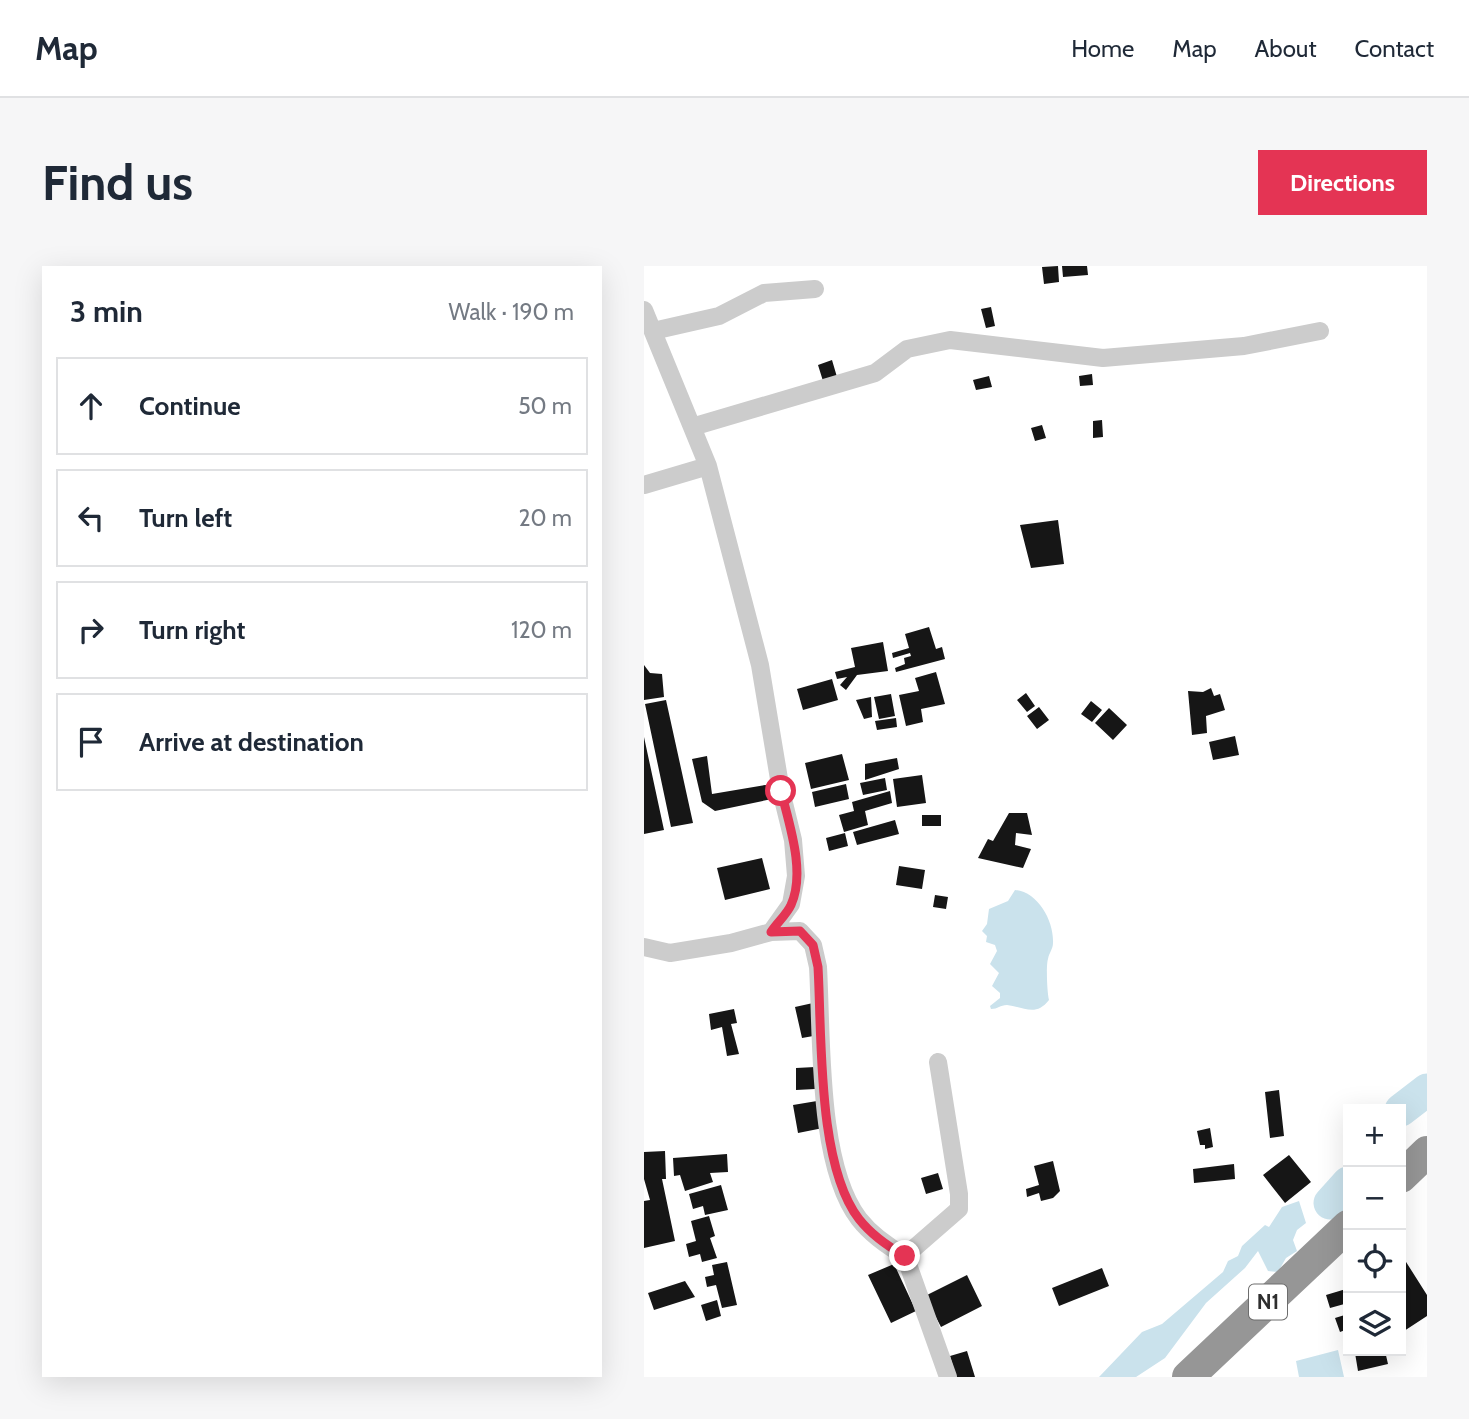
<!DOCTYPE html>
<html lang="en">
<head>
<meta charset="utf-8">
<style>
	body { margin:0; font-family:Cabin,sans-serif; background:#f6f6f7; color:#1f2937 }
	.controls { position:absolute; right:21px; bottom:21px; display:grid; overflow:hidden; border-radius:0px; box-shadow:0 7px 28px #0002 }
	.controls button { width:63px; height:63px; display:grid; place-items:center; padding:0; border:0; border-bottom:2px solid #e0e1e3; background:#fff; color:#1f2937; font:35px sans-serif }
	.stop { position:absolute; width:21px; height:21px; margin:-16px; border:5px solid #e43454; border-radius:50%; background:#fff }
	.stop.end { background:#e43454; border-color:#fff; box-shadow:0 2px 7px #0008 }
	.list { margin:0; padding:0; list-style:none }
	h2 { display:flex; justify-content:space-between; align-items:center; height:91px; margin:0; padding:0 28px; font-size:30px }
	h2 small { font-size:23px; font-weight:400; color:#747a83 }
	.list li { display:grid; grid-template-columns:46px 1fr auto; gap:21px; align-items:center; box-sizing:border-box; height:98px; margin:0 14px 14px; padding:0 14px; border:2px solid #e0e1e3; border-radius:0px }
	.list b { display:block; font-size:26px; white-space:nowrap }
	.list em { font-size:23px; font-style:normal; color:#747a83 }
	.icon { flex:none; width:38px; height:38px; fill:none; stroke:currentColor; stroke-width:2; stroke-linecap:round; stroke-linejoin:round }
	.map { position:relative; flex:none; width:783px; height:1111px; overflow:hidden; border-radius:0px }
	header { display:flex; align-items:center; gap:42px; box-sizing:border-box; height:98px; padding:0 35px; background:#fff; border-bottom:2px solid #e0e1e3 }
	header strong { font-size:33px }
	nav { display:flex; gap:38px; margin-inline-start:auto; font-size:24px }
	.intro { display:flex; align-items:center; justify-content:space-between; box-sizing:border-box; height:168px; padding:0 42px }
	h1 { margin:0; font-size:49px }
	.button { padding:18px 32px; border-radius:0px; background:#e43454; color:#fff; font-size:24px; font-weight:700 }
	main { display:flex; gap:42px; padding:0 42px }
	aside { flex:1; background:#fff; border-radius:0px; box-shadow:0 7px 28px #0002 }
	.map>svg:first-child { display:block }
	.water { fill:#cae2ec }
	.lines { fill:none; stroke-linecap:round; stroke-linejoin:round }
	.river { stroke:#cae2ec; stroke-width:33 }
	.building { fill:#161616 }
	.street { stroke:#ccc; stroke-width:18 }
	.highway { stroke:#969696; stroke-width:32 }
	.route { stroke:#e43454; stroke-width:9 }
	.labels { text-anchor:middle; stroke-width:7; stroke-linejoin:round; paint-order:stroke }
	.shield { fill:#fff; stroke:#6d6d6d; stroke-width:2 }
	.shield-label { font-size:21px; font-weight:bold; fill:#2f2f2f }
</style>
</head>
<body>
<header>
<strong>Map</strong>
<nav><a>Home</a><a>Map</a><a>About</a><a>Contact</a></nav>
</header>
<div class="intro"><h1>Find us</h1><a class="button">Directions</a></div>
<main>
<aside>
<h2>3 min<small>Walk · 190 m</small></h2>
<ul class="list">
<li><svg class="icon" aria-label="ahead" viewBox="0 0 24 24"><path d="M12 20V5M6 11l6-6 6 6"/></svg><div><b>Continue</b></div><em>50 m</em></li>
<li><svg class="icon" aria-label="left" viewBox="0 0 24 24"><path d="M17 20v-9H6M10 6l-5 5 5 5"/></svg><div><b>Turn left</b></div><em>20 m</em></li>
<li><svg class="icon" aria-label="right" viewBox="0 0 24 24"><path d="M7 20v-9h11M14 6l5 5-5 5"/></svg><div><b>Turn right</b></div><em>120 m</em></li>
<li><svg class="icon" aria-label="arrive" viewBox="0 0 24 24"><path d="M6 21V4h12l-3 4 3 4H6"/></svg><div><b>Arrive at destination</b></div></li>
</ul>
</aside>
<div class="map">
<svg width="783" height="1111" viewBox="0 0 783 1111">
	<rect width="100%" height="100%" fill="#fff"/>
	<path class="water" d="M371,624C394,626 410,655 409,677C409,683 405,687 404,693C402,699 403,726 405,734C392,751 380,741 363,739C356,739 354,743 347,743L346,740L356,732V727L348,720L355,707L346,698L353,685L351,679L342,676L343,670L338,665L343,658L345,643L364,635Z
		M655,935L662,957L653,964L649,974L653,985L642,992L634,1006L624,1005L614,985L601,1002L562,1037L521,1092L492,1111H455L498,1066L518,1058L579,1006L584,995L594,990L598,980L621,959L625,961L638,941Z
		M694,1084L700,1111H655L652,1095Z"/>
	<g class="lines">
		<path class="river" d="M757,844L783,824
			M686,937L704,917"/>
	</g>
	<path class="building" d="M414,0L415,16L400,18L398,1Z
		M418,0H443L444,9L419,11Z
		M347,41L351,60L342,62L337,43Z
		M188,94L193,111L179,115L174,99Z
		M448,108L449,119L436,120L435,110Z
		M345,110L348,121L332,124L329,114Z
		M458,154L459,171L449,172V155Z
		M398,159L402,172L391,175L387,162Z
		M414,254L420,298L387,302L376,259Z
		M285,361L292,383L298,381L301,393L252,406L251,402L261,398L260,392L267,390L266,387L249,392L248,387L265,382L261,368Z
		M239,376L244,405L213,409L202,424L196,419L203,411L193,413L191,406L211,401L207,382Z
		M0,399L6,407L18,408L20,431L0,434Z
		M292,406L301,438L277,443L279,456L262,460L255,429L275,425L271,412Z
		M188,413L194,434L159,444L153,423Z
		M567,422L570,430L576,428L581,444L562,450L563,467L548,469L544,425L559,426Z
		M382,427L391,440L383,446L373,434Z
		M247,428L251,450L235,453L230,431Z
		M227,431L228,451L220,453L212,434Z
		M22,434L49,557L27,561L1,438Z
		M447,435L458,444L448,456L437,448Z
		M395,441L405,454L393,463L383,450Z
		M465,442L483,459L469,474L451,457Z
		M252,452L253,461L233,464L231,455Z
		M591,470L595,489L569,494L565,476Z
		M0,471L20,564L0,568Z
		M198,488L205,514L167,523L161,497Z
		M63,490L68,528L121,519L126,520L128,533L71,545L58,536L48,493Z
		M253,492L255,503L221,514V498Z
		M278,509L282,537L253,541L249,513Z
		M241,512L243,524L219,529L216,517Z
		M202,518L205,533L171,541L168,526Z
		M246,525L248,537L221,545L224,559L200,566L195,549L210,545L208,536Z
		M365,547H383L388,569L372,567L371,579L387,583L379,602L334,592L344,573L349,575Z
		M278,549H297V560H278Z
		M251,554L255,568L213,579L209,566Z
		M201,567L204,580L185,585L182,572Z
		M118,592L126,623L81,634L73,602Z
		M255,600L281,604L278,623L252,619Z
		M291,629L304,631L302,643L289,641Z
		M169,737L175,769L158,772L151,741Z
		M90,743L93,757L87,758L95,788L83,790L78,761L67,764L65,748Z
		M171,801V823L152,824V802Z
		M635,824L640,870L626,872L621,826Z
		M173,835L179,862L154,867L149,839Z
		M566,862L569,881L561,883V879H556L553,865Z
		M21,885L22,913H18L31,975L0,982V935L6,934L0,913V886Z
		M83,888L84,906L66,907L69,916L41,925L36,909L30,910L29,892Z
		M645,889L667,916L641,937L619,909Z
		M409,895L416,925L409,932L397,935L395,927L383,931L382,923L395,919L390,900Z
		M590,898L591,913L550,917L549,903Z
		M294,907L299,923L282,928L277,912Z
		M77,919L84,944L61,949L59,940L49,943L45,928Z
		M65,950L71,970L66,972L73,992L58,996L56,988L45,991L42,978L52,975L47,955Z
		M757,988L783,1029V1050L757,1067Z
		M83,996L93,1039L78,1042L72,1019L63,1021L61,1011L70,1009L68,999Z
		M250,998L272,1045L247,1057L224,1009Z
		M458,1002L465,1020L415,1040L408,1022Z
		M323,1009L338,1040L297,1061L281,1030Z
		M41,1015L51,1031L10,1044L4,1027Z
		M702,1023L704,1037L686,1042L682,1029Z
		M73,1034L77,1050L62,1055L57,1039Z
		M704,1048V1063L696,1066L691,1052Z
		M323,1085L331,1111H312L306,1090Z
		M723,1085H741L744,1098L714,1105L711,1087Z"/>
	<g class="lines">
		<path class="street" d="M0,44L64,200L116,399L137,525L149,574L152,610L147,638L127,666
			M9,65L75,50L120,27L171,23
			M48,161L231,107L263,83L306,74L459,92L600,80L676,65
			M0,219L64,200
			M0,681L26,687L87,677L127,666L156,665L169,679L174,701C178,769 173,899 215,953C226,967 245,981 261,990L315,943V928L294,796
			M261,990L304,1111"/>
		<path class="highway" d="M757,911L783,886
			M544,1111L704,960"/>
	</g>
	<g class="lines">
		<path class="route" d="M137,525C145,558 162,606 147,639C143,648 133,657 127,666L156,665L169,679L174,701C178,769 173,899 215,953C226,967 245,981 261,990"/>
	</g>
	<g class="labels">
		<rect class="shield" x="605" y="1018.5" width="38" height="35" rx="5"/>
		<g class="shield-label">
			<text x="624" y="1043">N1</text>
		</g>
	</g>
</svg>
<div class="controls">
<button>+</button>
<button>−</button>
<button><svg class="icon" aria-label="locate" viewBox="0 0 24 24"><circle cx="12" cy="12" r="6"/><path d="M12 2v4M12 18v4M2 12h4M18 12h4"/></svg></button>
<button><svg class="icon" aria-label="layers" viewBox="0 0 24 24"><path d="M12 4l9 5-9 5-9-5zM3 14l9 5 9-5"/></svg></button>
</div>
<div class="stop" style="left:137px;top:525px"></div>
<div class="stop end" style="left:261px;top:990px"></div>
</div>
</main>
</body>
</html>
